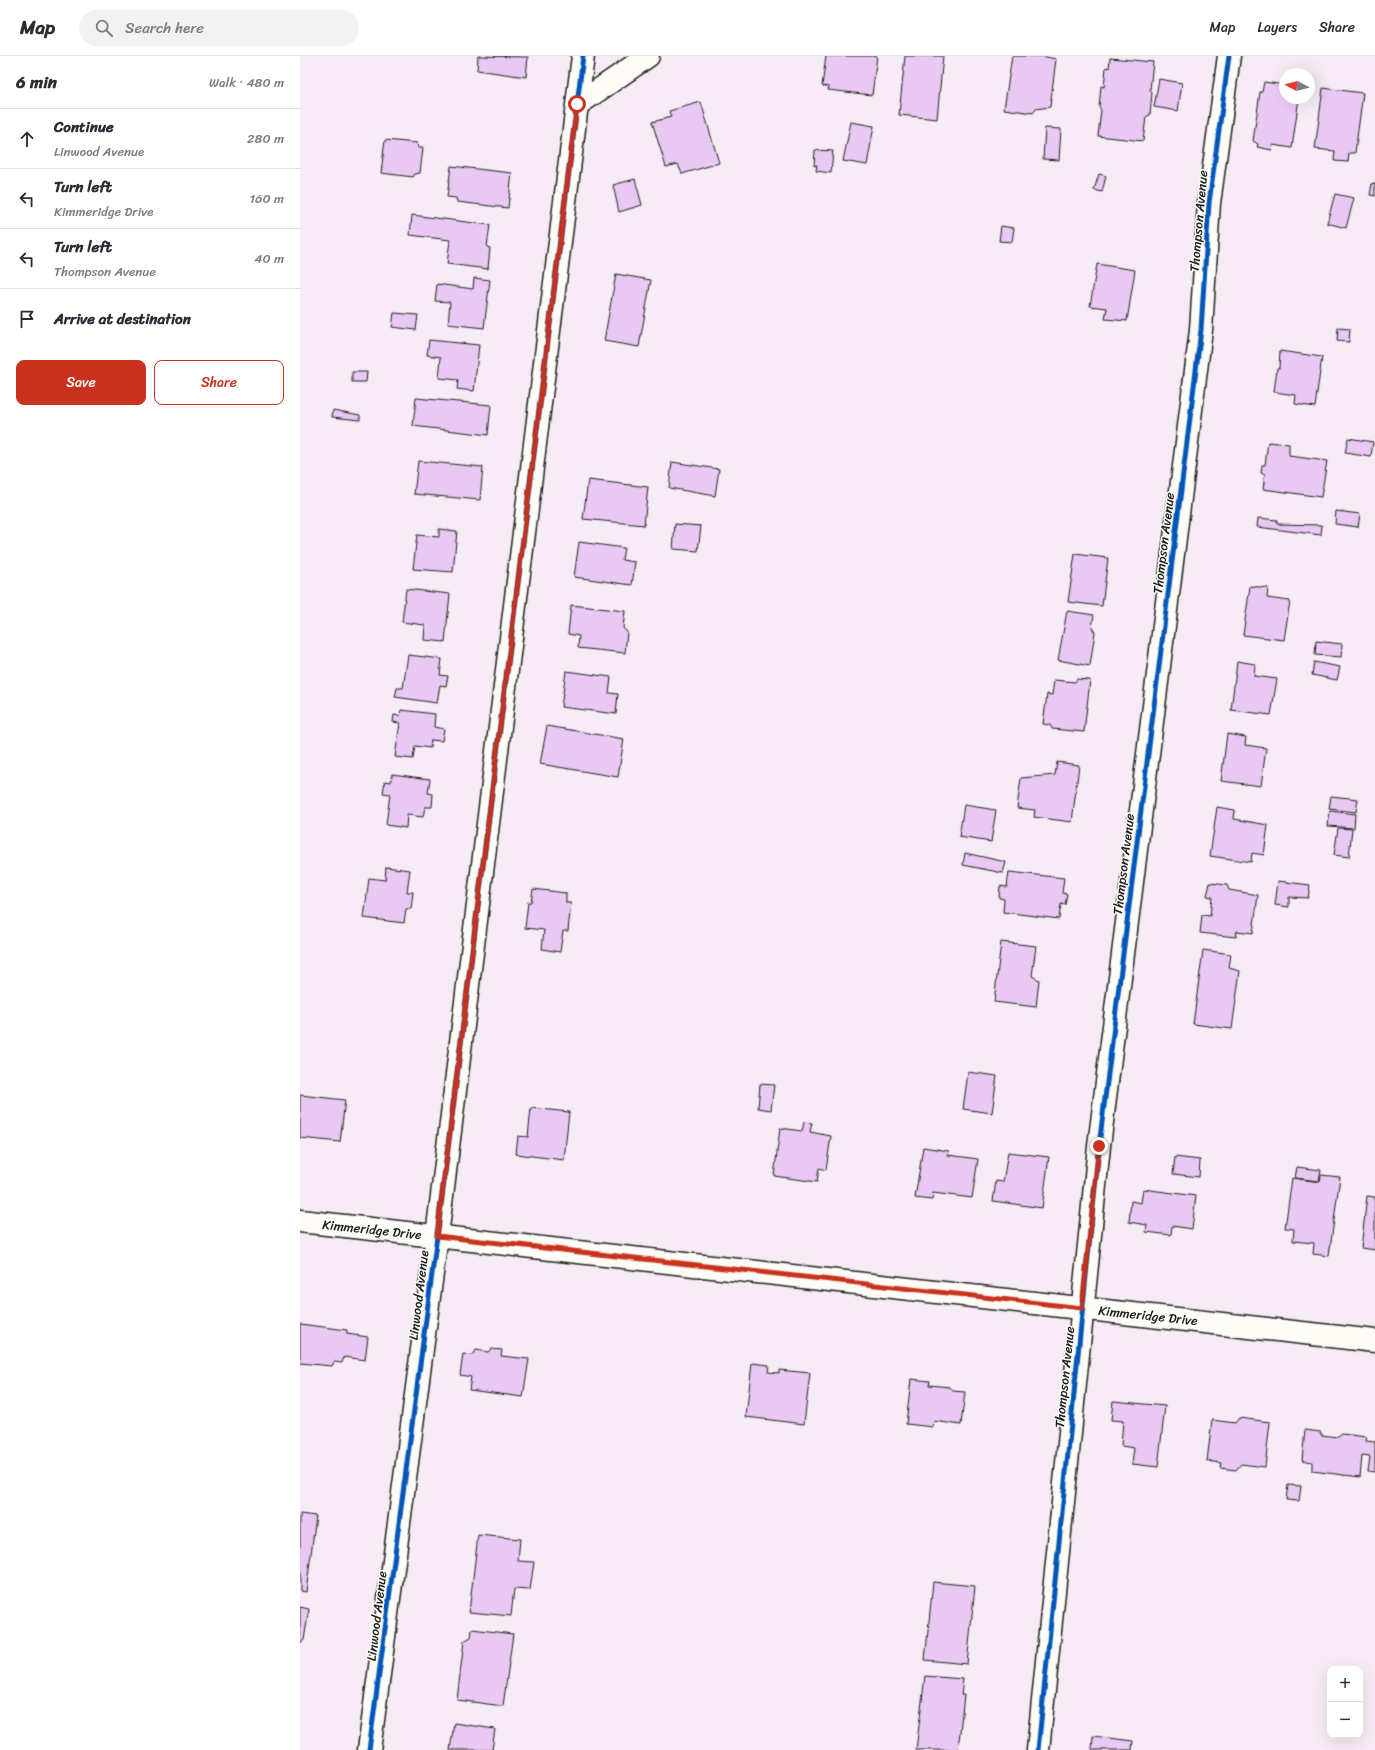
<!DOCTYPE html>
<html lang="en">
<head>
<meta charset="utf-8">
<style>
	body { margin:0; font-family:Sriracha,sans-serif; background:#f2f2f3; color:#2b2b33 }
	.controls { position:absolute; right:12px; bottom:12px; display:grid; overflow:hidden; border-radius:8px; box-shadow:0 4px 16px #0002 }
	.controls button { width:36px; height:36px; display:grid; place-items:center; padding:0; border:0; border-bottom:1px solid #e1e1e2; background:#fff; color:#2b2b33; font:20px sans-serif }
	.compass { position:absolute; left:979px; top:12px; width:36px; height:36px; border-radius:50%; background:#fff; box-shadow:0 4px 16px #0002; rotate:277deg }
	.stop { position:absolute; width:12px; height:12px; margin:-9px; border:3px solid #c8321e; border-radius:50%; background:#fff }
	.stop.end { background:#c8321e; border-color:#fff; box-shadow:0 1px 4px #0008 }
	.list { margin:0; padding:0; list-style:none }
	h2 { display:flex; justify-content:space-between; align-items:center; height:52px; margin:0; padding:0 16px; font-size:17px }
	h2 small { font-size:13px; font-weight:400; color:#7c7c81 }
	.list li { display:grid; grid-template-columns:26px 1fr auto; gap:12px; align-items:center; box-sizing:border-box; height:60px; padding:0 16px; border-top:1px solid #e1e1e2 }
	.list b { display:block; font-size:15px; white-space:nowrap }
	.list p { margin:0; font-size:13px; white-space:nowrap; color:#7c7c81 }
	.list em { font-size:13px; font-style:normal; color:#7c7c81 }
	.actions { display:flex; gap:8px; padding:12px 16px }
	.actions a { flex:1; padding:9px 0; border:1px solid #c8321e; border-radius:8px; text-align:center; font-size:14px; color:#c8321e }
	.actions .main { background:#c8321e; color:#fff }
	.icon { flex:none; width:22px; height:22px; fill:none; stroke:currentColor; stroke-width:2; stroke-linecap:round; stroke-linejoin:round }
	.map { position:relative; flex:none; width:1075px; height:1694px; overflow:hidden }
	header { display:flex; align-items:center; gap:24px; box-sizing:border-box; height:56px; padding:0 20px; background:#fff; border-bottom:1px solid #e1e1e2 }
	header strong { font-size:19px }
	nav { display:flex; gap:22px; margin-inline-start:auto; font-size:14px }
	.search { width:280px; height:36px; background:#f2f2f3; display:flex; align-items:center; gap:10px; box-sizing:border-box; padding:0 14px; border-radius:22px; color:#7c7c81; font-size:15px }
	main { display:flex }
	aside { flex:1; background:#fff }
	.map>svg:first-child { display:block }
	.building { fill:#e9c8f4; stroke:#1c1c1c }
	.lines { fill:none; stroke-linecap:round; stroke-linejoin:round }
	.minor-casing { stroke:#1c1c1c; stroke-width:25 }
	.minor { stroke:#fdfcf7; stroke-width:22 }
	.cycleway-casing { stroke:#fdfcf7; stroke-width:8 }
	.cycleway { stroke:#0057b8; stroke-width:5 }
	.route { stroke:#c8321e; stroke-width:5 }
	.labels { text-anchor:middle; stroke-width:3; stroke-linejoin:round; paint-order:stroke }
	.street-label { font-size:13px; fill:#1c1c1c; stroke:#fdfcf7 }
</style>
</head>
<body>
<header>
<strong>Map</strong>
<div class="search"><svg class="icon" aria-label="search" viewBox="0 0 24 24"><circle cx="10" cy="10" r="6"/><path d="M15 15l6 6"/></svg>Search here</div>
<nav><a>Map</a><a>Layers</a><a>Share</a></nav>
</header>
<main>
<aside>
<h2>6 min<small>Walk · 480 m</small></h2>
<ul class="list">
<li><svg class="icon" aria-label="ahead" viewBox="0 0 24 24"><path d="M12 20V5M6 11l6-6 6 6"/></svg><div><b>Continue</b><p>Linwood Avenue</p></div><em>280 m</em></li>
<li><svg class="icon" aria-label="left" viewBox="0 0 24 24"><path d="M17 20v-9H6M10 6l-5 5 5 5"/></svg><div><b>Turn left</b><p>Kimmeridge Drive</p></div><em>160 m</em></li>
<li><svg class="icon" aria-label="left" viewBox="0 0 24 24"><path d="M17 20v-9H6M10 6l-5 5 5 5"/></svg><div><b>Turn left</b><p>Thompson Avenue</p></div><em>40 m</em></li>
<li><svg class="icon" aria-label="arrive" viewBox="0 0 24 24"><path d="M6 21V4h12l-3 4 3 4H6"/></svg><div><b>Arrive at destination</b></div></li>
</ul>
<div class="actions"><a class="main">Save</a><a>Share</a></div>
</aside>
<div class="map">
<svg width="1075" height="1694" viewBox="0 0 1075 1694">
	<rect width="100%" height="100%" fill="#f7ecf6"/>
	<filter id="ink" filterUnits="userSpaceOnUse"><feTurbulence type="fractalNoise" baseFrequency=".025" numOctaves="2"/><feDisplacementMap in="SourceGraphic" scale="8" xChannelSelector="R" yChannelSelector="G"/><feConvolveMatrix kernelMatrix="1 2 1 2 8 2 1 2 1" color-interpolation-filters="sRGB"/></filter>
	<g filter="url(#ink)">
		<path class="building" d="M178,0L228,1L226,21L177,14Z
			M526,0H577L572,39L528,34L529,31L522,30Z
			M605,0H643L637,63L599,59Z
			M712,0H741L756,3L750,51L736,53L733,57L704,53Z
			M810,2L853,6L850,34L852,37L850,59L846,61L843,85L798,80L801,54L799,51L801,30L804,31L806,11L809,12Z
			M859,23L882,27L878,55L854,51Z
			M964,26L985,29V42H999L992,92L973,89L972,94L957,91L958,88L953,85L960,36H962Z
			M1023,32L1063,37L1055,97H1049L1048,106L1034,105L1035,95L1015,93Z
			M401,46L419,107L382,118L378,108L366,111L352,66L371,61L369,55Z
			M551,66L574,70L567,109L543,105Z
			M745,72L761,73L759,104L743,103Z
			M85,84L117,87L118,92H123L120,117L115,118L113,121L81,117Z
			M515,94L533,95L531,117L516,115L517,109L514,110Z
			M151,110L212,117L208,152L157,146L156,142L147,141Z
			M799,118L806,120L802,136L794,134Z
			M335,123L342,149L319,156L313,129Z
			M1072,127L1075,128V140L1070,139Z
			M1035,138L1054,142L1046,172L1027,167Z
			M112,159L190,169L187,191L190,192L188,213L147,208L150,184L110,179Z
			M701,170L714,172L712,186L699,185Z
			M797,208L835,214L827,265L805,263L807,252L790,250Z
			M316,218L351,224L339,291L304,285Z
			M174,222L190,224L184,272L148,268L150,246L135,245L137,228L173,233Z
			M94,257L118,259L116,274L92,271Z
			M1038,272L1050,273L1049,286L1037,285Z
			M129,284L179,289L174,335L157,333L158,324L139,322L141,301L127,299Z
			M980,295L1022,301L1015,351L995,348L996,339L974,336L977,312H979Z
			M52,316H67L66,326H52Z
			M116,342L191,349L188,379L113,370Z
			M33,354L60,359V364L32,361Z
			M1048,382L1073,386L1071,401L1045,397Z
			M968,386L989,388V400L1027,405L1021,441L963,433L965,418L961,417L962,409H965Z
			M118,405L183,411L180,444L114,438Z
			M372,406L419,413L415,440L369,432Z
			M288,424L348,431L344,469L283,463Z
			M1036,455L1060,458L1058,471L1035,468Z
			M958,462L977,464V468L1022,469L1021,479L957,471Z
			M375,468L401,470L398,495L373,493Z
			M139,473L157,475L153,516L113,513L117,479L139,481Z
			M279,486L324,492L322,504L335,506L332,529L274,521Z
			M775,498L808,502L802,550L768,546Z
			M950,530L968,532L967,542L990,545L984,584L943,579Z
			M106,533L150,538L145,586L124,584L125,569L102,566Z
			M271,549L325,555L323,572L327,576L325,597L278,592L279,580L268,578Z
			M767,555L794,559L792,572L795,576L790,610L758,604Z
			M1016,585L1042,588L1041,601L1015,599Z
			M108,599L142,603L140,619L148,620L146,630L140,629L137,647L95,641L97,632H103Z
			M937,605L955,608L954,620L977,623L971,659L931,654Z
			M1014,606L1040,611L1037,624L1012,619Z
			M266,615L311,621L309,637L318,638L316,658L261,651Z
			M777,623L790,624L784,676L752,673L750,669L743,668L747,638L752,639L754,624L775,626Z
			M101,654L135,658L134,671L144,673L142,685L131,684L130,692L115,690L113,703L95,701L100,667L93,666L94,659L100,660Z
			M247,670L324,683L318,721L240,708Z
			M927,678L946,681L945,689L966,692L961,730L921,725Z
			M757,706L779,709L772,766L734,761L735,754L717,752L721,722L755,719Z
			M92,718L130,723L128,737L133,738L132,751H125L123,761L107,759L106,772L86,769L90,738L83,737L85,725L91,726Z
			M1031,740L1058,743L1056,756L1029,753Z
			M664,749L696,754L691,786L659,781Z
			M917,751L935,754L934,763L968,769L964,799L952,797L951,806L910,800Z
			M1030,755L1055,758L1054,772L1028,770Z
			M1038,772L1052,773L1049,801L1034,799Z
			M665,797L706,806L703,817L663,809Z
			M86,811L110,814L107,836H113L111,853H106L104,867L64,862L69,822L85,824Z
			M709,816L764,822L762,837L767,838L765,849L761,848L759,863L703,856L704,843L699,842L700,830L707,831Z
			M978,825L1010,829L1008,842L989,841V851L975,849Z
			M910,827L927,829L929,834L958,839L953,877L937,875L936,881L900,877L902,859L910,860L912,841L907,840Z
			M233,833L266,837V847H271L268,875H263L260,896L242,893L244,874L225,872L228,846H231Z
			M701,886L736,890L732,920L739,924L736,951L694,946Z
			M903,894L931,898L929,912L940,915L932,973L893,968Z
			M668,1016L697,1020L692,1057L663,1053Z
			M460,1028L474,1029L471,1054L458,1052Z
			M0,1039L45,1044L40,1086L0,1082Z
			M231,1052L269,1056L264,1104L216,1098L218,1080L228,1081Z
			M504,1066L512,1067L510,1076L531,1080L526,1114L519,1112L517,1126L474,1120L480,1072L502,1075Z
			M623,1091L649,1095L648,1099L678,1103L672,1142L633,1137L632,1144L615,1142Z
			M708,1096L749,1101L742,1152L693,1145L696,1125L703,1126Z
			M875,1101L900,1104L899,1121L873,1118Z
			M997,1111L1021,1114L1019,1125L995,1122Z
			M1021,1119L1040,1121L1029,1200L1013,1198L1014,1187L993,1185L994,1173L985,1172L992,1122L1020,1126Z
			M843,1133L896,1140L892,1173L872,1170L871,1179L846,1176L847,1169L829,1166L831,1145L841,1147Z
			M1067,1140L1075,1141V1194L1061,1192Z
			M0,1268L47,1274V1278L68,1281L65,1304L44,1301L42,1307L34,1306L32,1310L0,1307Z
			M191,1293L202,1294L201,1300L229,1303L223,1341L169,1334L171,1321L160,1319L163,1298L173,1299L176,1294L188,1296Z
			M452,1307L469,1309L468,1316L479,1317V1314L510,1317L504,1368L446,1361Z
			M611,1323L630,1325L629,1329L650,1331L653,1335L665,1336L661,1369L634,1365L633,1371L606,1368Z
			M813,1345L865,1350L858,1411L832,1408L834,1392L821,1390L823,1365L811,1364Z
			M939,1362L970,1366L965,1411L941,1408L936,1414L920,1412L921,1407L907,1405L912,1364L935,1367Z
			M1005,1374L1021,1376V1379L1038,1381L1042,1378L1067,1381L1066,1385L1075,1386V1416L1068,1415L1070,1401L1062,1400L1060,1421L1012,1415V1406L1002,1404Z
			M988,1429L1001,1430L999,1445L986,1444Z
			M0,1458L16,1460L6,1536L0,1535Z
			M178,1479L220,1483L218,1505L234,1506L230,1534L214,1533L211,1560L169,1556Z
			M633,1526L675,1530L667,1608L625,1604Z
			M0,1551L9,1553L4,1584L0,1587Z
			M172,1573L213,1578L203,1650L157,1644L164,1585L171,1581Z
			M625,1620L663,1623L661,1639H664L658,1694H616Z
			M154,1667L195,1673L192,1694H150Z
			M793,1680L833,1685L832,1694H792Z"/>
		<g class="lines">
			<g class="minor-casing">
				<path id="minor" d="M277,49L348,0
					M0,1165L1075,1285
					M69,1694L137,1180L283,0
					M738,1694L799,1090L901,274L909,147L929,0"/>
			</g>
			<use href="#minor" class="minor"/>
			<g class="cycleway-casing">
				<path id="cycleway" d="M69,1694L137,1180L283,0
					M738,1694L799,1090L901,274L909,147L929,0"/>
			</g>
			<use href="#cycleway" class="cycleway"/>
		</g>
	</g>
	<g class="lines" filter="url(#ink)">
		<path class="route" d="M277,48L137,1180L782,1252L799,1090"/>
	</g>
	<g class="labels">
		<g class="street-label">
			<text transform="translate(898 165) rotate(-85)" y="5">Thompson Avenue</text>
			<text transform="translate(863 487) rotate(-83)" y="5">Thompson Avenue</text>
			<text transform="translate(823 808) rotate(-83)" y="5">Thompson Avenue</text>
			<text transform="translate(72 1173) rotate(6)" y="5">Kimmeridge Drive</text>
			<text transform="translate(118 1239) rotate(-83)" y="5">Linwood Avenue</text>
			<text transform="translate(848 1259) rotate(6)" y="5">Kimmeridge Drive</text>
			<text transform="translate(764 1321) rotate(-84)" y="5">Thompson Avenue</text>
			<text transform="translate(76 1560) rotate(-83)" y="5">Linwood Avenue</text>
		</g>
	</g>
</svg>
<div class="controls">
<button>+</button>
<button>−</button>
</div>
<svg class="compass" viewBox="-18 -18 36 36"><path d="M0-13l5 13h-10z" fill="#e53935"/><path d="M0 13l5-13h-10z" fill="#7c7c81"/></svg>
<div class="stop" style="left:277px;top:48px"></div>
<div class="stop end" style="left:799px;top:1090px"></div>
</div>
</main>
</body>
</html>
